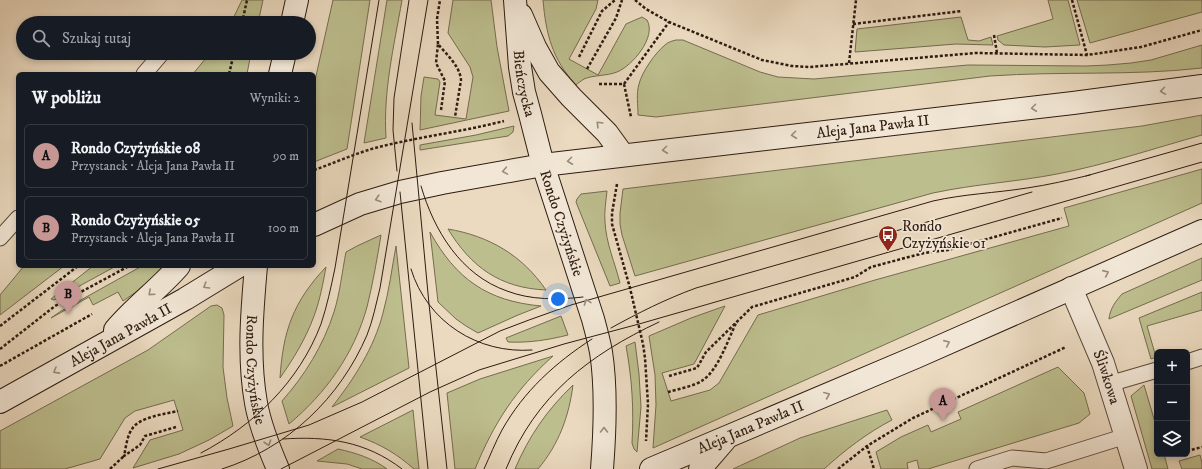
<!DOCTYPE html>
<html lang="pl">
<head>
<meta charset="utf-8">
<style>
	body { margin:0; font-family:"IM FELL DW Pica",serif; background:#242831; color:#f1f3f6 }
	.controls { position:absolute; right:12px; bottom:12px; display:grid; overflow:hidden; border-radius:6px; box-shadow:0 2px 6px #0003 }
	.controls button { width:36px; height:36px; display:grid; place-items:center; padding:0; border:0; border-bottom:1px solid #363941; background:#171b24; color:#f1f3f6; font:20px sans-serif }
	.you { position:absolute; left:558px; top:299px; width:14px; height:14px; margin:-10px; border:3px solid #fff; border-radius:50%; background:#1a73e8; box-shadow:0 0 0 6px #1a73e833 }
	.badge { display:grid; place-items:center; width:26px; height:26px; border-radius:50%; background:#c59692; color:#111; font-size:13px; font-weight:700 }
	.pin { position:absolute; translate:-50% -33px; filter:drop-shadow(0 1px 2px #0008) }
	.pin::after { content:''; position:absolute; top:21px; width:14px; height:12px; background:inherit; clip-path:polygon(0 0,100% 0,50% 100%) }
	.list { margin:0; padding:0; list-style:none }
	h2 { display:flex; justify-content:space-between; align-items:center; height:52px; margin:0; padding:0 16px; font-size:17px }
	h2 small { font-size:13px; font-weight:400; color:#9ea1a6 }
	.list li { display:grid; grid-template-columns:26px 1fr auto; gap:12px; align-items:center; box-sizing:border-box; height:64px; margin:0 8px 8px; padding:0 8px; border:1px solid #363941; border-radius:6px }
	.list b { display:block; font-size:15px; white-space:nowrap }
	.list p { margin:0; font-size:13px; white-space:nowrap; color:#9ea1a6 }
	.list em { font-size:13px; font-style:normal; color:#9ea1a6 }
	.icon { flex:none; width:22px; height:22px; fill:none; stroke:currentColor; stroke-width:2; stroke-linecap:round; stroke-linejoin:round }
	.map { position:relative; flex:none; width:1202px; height:469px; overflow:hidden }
	.search { position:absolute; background:#171b24; box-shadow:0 2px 6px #0003; left:16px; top:16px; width:300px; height:44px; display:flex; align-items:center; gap:10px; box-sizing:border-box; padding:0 14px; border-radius:22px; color:#9ea1a6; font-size:15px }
	.panel { position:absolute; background:#171b24; box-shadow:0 2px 6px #0003; left:16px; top:72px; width:300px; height:196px; border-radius:6px }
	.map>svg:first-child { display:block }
	.green { fill:#bdbe8e; stroke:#756c50 }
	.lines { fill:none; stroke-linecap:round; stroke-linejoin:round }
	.lane-casing { stroke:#5c4b3d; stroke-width:17 }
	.street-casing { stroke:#5c4b3d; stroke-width:24 }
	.secondary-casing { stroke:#2d1b11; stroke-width:24 }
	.path { stroke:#2d1b11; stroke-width:2.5; stroke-dasharray:3 2; stroke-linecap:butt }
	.lane { stroke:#f2e7d6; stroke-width:15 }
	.street { stroke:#f2e7d6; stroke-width:22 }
	.secondary { stroke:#f2e7d6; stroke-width:22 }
	.tram { stroke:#2d1b11; stroke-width:1 }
	.oneway { stroke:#998b7d }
	.labels { text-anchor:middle; stroke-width:3.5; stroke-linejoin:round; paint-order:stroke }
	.street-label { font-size:15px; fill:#2d1b11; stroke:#f2e7d6 }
	.poi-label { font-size:15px; fill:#2d1b11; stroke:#f2e7d6; text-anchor:start }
</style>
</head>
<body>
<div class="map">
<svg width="1202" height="469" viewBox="0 0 1202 469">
	<rect width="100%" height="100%" fill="#ebdac0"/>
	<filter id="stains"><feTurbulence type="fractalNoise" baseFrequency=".005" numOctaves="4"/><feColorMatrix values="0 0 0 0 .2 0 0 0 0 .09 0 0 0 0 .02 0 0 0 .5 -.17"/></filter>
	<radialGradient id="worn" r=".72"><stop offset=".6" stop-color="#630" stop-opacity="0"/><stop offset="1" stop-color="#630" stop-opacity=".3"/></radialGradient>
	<path class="green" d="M242,0H263L258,23H231Z
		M333,0H370L347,149L314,162V85Z
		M387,0H402C394,46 383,91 386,138L364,143Z
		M453,0H491L497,47L509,111L420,130L421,96L424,77L438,79L440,82L435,115L466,119L473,77L470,67L448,33Z
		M543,0H598L596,9L569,59L598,75L626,24L642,17L647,20C657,37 632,66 617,72C607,76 593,75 584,79C581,81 578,83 576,85C552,59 546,34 543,0Z
		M1048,0H1068L1080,45L1045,47L1004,45L998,40L997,36L1053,19Z
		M1077,0H1202V12L1090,43Z
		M961,17L968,40L979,41L991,37L993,45L956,44L855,52L857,29Z
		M676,40H683L760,72L778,77L814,79L968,65L1086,66L1108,65L1131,63L1151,60L1202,45V68C1132,76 1061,71 990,76L656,117L638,115C638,105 636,94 639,84C642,72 655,53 665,45C668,42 672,41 676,40Z
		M210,53H251L247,74H193Z
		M1202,115V135C1155,148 1105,165 1057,174C1016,182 975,184 933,193L635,276L622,235L620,224V213L623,189L1142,126Z
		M514,126L513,132L508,136L420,150V145L476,135Z
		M1202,169V203L653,448L656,405L655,375L649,336L691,318L725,306L694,364L662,373L671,401L710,390L719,383L758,315L875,280L1069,226L1064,208Z
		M607,191C606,201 604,212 605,222C606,243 615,263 620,283L610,286L576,202L577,199L581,194Z
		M448,229C489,236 522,255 546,290C500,288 471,267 448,229Z
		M430,232C456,279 487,301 541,306L518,315L478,333L466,326L456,319L438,302Z
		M381,235C377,259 373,283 367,307C354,354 326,393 289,424L282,401C305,375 323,346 334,312C340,293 342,272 346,252L357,246Z
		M396,246L409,368L332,407C354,379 374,348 383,313C389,291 392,268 396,246Z
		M1202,258V280L1109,319C1110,309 1115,302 1122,294Z
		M24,266H64L0,315V295Z
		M93,266H116L54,300L51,299Z
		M142,266H166L149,283L123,301L118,292L93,305L89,297L51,318L61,311Z
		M326,267C323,283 320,300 314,316C306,338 294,358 280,378C283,331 293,302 326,267Z
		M1202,292V310L1147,326L1156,357L1151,359L1139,318Z
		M217,305L222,308L224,315L223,367L227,398L233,426L209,440L179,454L133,468L150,440L183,430L174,400L135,411L125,418L100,459L65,469H0V431L148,350L211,306Z
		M561,316L568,335C548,340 529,343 508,342L506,338Z
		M635,342L639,374L641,407L637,452L634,449L632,443C634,410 632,378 626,346Z
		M553,356C515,390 494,423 475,469H455L447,393L480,379Z
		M1058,367L1084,393L1090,414L1079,423L928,469H919L917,460L907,463L908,469H881L876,452L901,437L928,425L931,432L961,419L958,412Z
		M573,385C569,416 559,444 538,469H515C529,436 547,410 573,385Z
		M1144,385L1157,429V454H1164L1168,469H1152L1131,396Z
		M413,410L419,469H414C397,454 382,445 360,437Z
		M887,410L892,420C867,433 845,450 824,469H733L800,438Z
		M338,449C356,453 372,458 387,469H362L347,464L317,461Z
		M1200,455L1202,463V469H1182L1179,461Z"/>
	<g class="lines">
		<g class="lane-casing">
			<path id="lane" d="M144,74L162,53
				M0,238L18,218
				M1187,362L1202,357
				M1109,384L1157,370
				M977,469L1012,458L1046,461L1126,436"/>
		</g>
		<g class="street-casing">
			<g id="street">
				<path id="s1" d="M1071,288L1103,363L1136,469"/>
			</g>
		</g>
		<g class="secondary-casing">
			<g id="secondary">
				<path id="s2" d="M515,0L520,67L524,92L530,114L543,165L593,319C596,330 599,341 601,352C607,390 605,431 602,469"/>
				<path d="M521,15L535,47L549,72L571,97L607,133L623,155"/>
				<path d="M292,23L297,0"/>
				<path d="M280,74L285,53"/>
				<path id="s3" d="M314,225L360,204L400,192L442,183L543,165L1073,103L1202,86"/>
				<path id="s4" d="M256,266C252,311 248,358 256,403C260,426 269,448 278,469"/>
				<path d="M115,330C134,307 159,289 179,266"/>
				<path id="s5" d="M0,402L185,299L239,266"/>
				<path id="s6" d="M651,469L916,357L1202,231"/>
				<path d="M700,469L725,440"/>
			</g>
		</g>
		<path class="path" d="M635,0L646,9L669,22L762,60L792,66L809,67L976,53L1087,55L1141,47L1202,30
			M1072,0L1087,55
			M242,23L247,0
			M853,24L962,11
			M994,35L997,53
			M438,44L437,19L440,0
			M579,57L602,11L615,0
			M849,63L856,0
			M587,69L616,18L622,0
			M229,74L234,53
			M599,84H624L669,22
			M624,84L631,117
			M441,110L445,81L436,63L438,44C446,54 460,66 461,80L455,117
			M314,170C334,163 354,154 375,148C417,137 461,132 504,121
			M617,184L612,213V224L630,288L643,344L645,358L648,404L646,441
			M0,326L78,266
			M0,349L55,306L129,266
			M0,366L92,314
			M669,376L697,368L706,352L752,307L855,277L871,267L924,253L948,250L1062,218
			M668,392C678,389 695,386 703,380C718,370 728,340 736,323
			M176,427L145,436L140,445L124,456C126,447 127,436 132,429C139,417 165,414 178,411
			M867,446L874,469
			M1187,451L1202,447
			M1172,456L1178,454
			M110,469L124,456
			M838,469L867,446L913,418L1066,347"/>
		<use href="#lane" class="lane"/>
		<use href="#street" class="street"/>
		<use href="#secondary" class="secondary"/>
		<path class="tram" d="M412,123L429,304L447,469
			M397,171L393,130L394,98L409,0
			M1086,176L1202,143
			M421,186C434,231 461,275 507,291C530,300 558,300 583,297
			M400,192L428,469
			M411,269C427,322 478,354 532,350
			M611,328C638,313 666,299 696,288L1032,192
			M283,439C326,436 366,441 402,469
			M201,453C254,425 299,382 321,324C327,306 331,287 335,268L379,0
			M158,469L229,449L309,425L362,402L500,331L529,320L571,305L933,201C964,194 995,193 1027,188C1048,185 1069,180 1090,175
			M222,469C288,448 340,398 367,335C373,320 376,304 380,288L428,0
			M281,469L430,392L479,370L564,344L639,324L1202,162
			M484,469C490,456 495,443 502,430C524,391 555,363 592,339
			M506,469C536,395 589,355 659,322"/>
	</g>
	<defs><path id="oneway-chevron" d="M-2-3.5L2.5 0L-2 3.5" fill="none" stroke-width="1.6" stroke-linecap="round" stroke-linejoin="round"/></defs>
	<g class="oneway">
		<use href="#oneway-chevron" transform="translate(1163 91) rotate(172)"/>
		<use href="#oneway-chevron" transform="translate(1034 108) rotate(173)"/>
		<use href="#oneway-chevron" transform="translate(599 124) rotate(-135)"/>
		<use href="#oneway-chevron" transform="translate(794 135) rotate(173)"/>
		<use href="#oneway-chevron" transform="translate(665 150) rotate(173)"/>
		<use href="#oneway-chevron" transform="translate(570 161) rotate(173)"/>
		<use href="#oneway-chevron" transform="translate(505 171) rotate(170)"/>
		<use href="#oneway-chevron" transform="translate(378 199) rotate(163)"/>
		<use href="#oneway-chevron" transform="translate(1106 273) rotate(-24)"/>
		<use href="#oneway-chevron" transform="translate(206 286) rotate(149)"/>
		<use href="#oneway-chevron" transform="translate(151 293) rotate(138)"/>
		<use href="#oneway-chevron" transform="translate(587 302) rotate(-110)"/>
		<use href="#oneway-chevron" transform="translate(947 343) rotate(-24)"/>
		<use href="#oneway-chevron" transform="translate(56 371) rotate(151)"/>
		<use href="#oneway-chevron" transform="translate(827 395) rotate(-23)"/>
		<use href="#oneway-chevron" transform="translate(604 430) rotate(-90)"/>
		<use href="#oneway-chevron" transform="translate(268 443) rotate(71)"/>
	</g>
	<defs>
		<g id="bus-pin" transform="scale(1)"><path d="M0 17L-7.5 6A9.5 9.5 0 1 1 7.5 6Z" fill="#8f2418" stroke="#f2e7d6"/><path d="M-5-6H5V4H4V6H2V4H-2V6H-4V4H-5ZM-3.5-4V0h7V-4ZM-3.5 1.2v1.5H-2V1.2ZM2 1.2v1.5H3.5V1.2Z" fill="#fff"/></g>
	</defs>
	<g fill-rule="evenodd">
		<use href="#bus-pin" x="888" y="235"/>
	</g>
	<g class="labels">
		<g class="street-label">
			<text dy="5" stroke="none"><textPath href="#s2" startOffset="84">Bieńczycka</textPath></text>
			<text dy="5" stroke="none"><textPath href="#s3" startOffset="570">Aleja Jana Pawła II</textPath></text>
			<text dy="5" stroke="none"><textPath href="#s2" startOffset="229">Rondo Czyżyńskie</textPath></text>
			<text dy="5" stroke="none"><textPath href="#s5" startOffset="138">Aleja Jana Pawła II</textPath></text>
			<text dy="5" stroke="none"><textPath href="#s4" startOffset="104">Rondo Czyżyńskie</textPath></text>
			<text dy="5" stroke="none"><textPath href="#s1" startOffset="96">Śliwkowa</textPath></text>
			<text dy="5" stroke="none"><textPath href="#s6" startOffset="108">Aleja Jana Pawła II</textPath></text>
		</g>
		<g class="poi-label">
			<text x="902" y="231">Rondo<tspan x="902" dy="17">Czyżyńskie 01</tspan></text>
		</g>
	</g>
	<rect width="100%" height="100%" filter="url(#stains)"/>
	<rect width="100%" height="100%" fill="url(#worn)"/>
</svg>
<div class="controls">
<button>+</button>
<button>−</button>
<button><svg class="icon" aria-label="layers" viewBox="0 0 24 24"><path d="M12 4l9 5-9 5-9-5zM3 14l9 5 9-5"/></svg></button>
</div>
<div class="you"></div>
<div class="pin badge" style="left:943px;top:421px">A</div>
<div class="pin badge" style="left:68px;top:314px">B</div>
<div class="search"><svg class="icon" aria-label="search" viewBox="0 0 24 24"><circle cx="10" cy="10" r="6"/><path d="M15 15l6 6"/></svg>Szukaj tutaj</div>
<section class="panel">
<h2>W pobliżu<small>Wyniki: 2</small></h2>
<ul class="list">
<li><span class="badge">A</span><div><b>Rondo Czyżyńskie 08</b><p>Przystanek · Aleja Jana Pawła II</p></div><em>90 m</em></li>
<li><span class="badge">B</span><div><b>Rondo Czyżyńskie 05</b><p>Przystanek · Aleja Jana Pawła II</p></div><em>100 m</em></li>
</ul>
</section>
</div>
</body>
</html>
